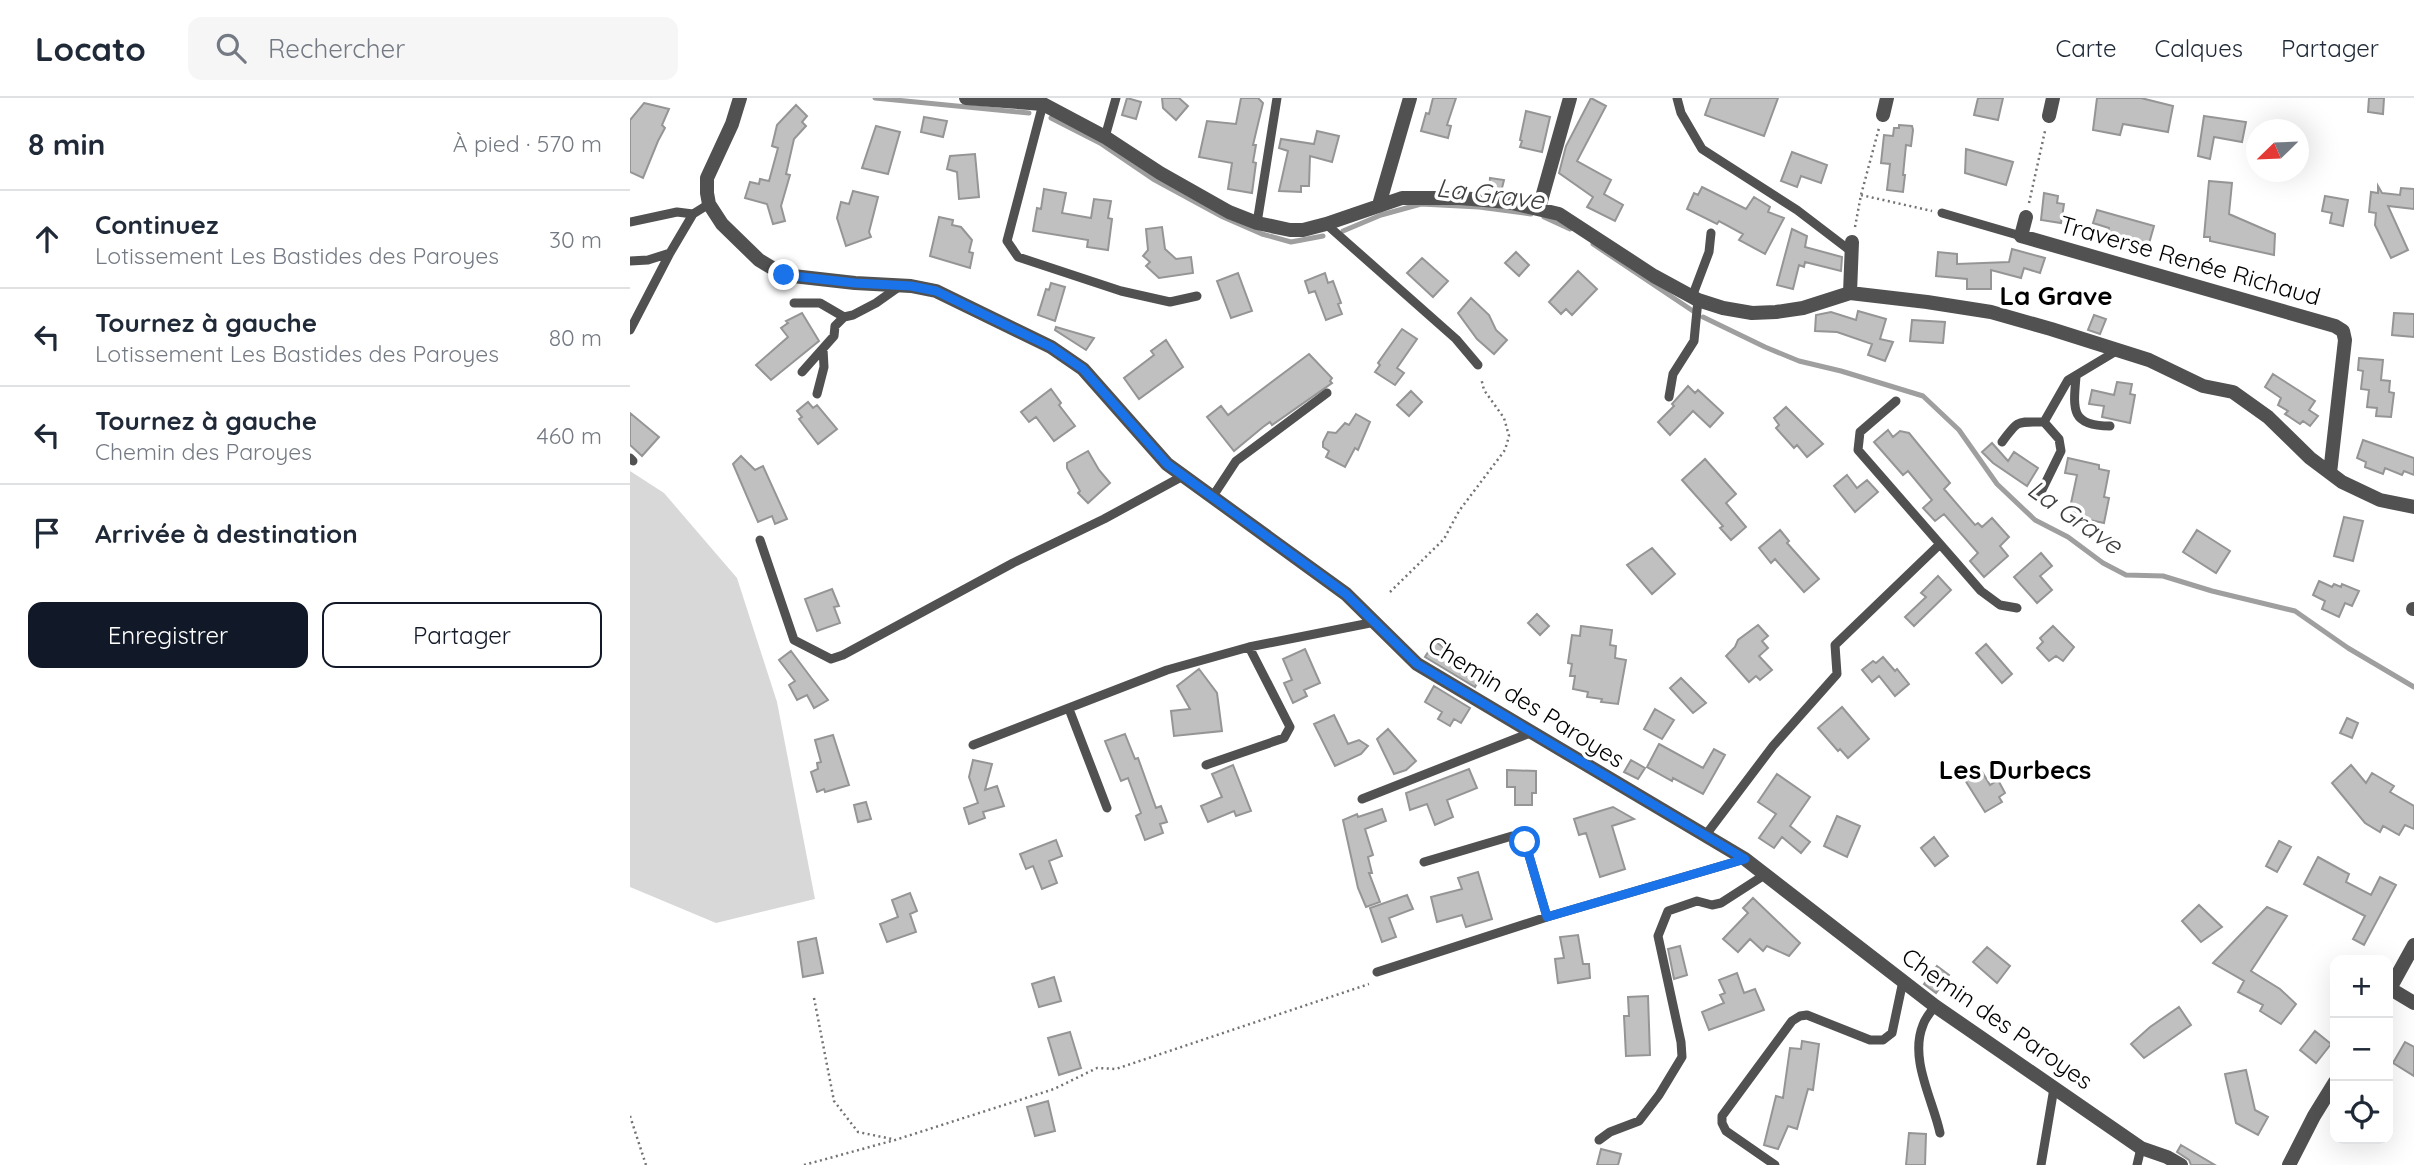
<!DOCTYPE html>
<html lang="fr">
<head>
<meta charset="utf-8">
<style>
	body { margin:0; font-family:Quicksand,sans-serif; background:#f6f6f7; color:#1f2937 }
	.controls { position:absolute; right:21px; bottom:21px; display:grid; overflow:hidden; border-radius:14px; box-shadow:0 7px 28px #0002 }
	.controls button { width:63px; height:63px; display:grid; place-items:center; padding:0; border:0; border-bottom:2px solid #e0e1e3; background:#fff; color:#1f2937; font:35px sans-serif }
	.compass { position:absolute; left:1616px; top:21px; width:63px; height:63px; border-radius:50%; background:#fff; box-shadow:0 7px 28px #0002; rotate:247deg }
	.stop { position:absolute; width:21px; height:21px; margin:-16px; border:5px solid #1a73e8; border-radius:50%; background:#fff }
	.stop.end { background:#1a73e8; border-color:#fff; box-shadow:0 2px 7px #0008 }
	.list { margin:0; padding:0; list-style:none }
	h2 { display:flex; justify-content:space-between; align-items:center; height:91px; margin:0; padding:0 28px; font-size:30px }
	h2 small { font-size:23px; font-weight:400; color:#747a83 }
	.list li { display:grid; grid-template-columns:46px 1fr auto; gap:21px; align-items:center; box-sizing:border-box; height:98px; padding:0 28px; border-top:2px solid #e0e1e3 }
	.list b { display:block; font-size:26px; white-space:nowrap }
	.list p { margin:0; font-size:23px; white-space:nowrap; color:#747a83 }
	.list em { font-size:23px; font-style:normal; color:#747a83 }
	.actions { display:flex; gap:14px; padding:21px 28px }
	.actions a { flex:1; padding:16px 0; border:2px solid #111827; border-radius:14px; text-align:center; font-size:24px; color:#111827 }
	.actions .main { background:#111827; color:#fff }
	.icon { flex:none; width:38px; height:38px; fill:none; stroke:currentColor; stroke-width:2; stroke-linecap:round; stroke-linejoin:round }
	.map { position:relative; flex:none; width:1784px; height:1067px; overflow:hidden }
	header { display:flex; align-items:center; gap:42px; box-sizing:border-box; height:98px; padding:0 35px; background:#fff; border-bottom:2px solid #e0e1e3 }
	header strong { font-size:33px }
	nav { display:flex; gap:38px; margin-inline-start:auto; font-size:24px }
	.search { width:490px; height:63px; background:#f6f6f7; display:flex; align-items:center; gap:18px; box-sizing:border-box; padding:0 24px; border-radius:14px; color:#747a83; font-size:26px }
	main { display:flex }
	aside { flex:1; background:#fff }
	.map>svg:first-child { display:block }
	.green { fill:#d8d8d8 }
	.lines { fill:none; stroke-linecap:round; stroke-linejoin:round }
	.stream { stroke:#9f9f9f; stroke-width:5 }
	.building { fill:#c0c0c0; stroke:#959595; stroke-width:2 }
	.path { stroke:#737373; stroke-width:2.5; stroke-dasharray:2 3.5; stroke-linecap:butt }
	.service { stroke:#515151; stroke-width:9 }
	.minor { stroke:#515151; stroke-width:14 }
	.route { stroke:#1a73e8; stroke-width:9 }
	.labels { text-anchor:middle; stroke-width:7; stroke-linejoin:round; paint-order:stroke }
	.street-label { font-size:24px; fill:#000; stroke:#fff }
	.water-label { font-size:26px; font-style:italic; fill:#404040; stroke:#fff }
	.neighbourhood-label { font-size:26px; font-weight:bold; fill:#000; stroke:#fff }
</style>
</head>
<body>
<header>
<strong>Locato</strong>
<div class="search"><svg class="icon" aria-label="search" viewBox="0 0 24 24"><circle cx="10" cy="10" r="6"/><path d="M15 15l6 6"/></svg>Rechercher</div>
<nav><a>Carte</a><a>Calques</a><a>Partager</a></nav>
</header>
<main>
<aside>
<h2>8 min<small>À pied · 570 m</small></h2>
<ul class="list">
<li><svg class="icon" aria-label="ahead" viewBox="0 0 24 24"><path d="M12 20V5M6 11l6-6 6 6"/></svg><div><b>Continuez</b><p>Lotissement Les Bastides des Paroyes</p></div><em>30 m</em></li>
<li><svg class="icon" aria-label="left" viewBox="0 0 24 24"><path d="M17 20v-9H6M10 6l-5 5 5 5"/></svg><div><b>Tournez à gauche</b><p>Lotissement Les Bastides des Paroyes</p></div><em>80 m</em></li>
<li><svg class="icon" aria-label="left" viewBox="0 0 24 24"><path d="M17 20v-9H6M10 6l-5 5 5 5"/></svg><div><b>Tournez à gauche</b><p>Chemin des Paroyes</p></div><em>460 m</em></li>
<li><svg class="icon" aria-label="arrive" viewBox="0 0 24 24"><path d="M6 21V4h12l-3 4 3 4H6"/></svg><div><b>Arrivée à destination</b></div></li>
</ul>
<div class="actions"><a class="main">Enregistrer</a><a>Partager</a></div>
</aside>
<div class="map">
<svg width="1784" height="1067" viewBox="0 0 1784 1067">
	<rect width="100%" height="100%" fill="#fff"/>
	<path class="green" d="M0,373L34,395L107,480L147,604L185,801L86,825L0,789Z"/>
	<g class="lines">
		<path class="stream" d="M245,0L399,15
			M421,20L470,45L523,81L593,119L632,136L661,144L693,138
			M914,119L940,131
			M713,133L751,117L791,106L849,109L901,116
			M963,146L1063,213
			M1073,219L1135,249L1169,263L1211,273L1293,298L1329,332L1367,386L1405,422L1438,439L1473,465L1496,477L1533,478L1582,493L1665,513L1718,550L1784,589"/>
	</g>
	<path class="building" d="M497,0L511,4L506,21L492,17Z
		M532,0H549L558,8L546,22L533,10Z
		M611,0H628L633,5L623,47H626L623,64L626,65L622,95L598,91L602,65L569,59L577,23L606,26Z
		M803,0H826L817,27L821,28L818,40L791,33L796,15L799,16Z
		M961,0L976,8L947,63L981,82L974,96L993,107L985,123L957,109L963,99L929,75L936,48Z
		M1081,0H1148L1134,38L1075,17Z
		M1348,0H1373L1368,22L1344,17Z
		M1467,0H1511L1543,8L1538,34L1493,26L1490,37L1463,32Z
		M1739,0H1754L1753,16L1738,14Z
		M14,5L39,11L32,27L35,30L28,43L13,80L0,74V22Z
		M166,7L177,18L172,24L176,28L164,41L156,76L160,77L151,108L155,123L143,126L137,106L115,100L120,84L129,86L130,81L139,83L148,50L142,48L147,27Z
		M896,13L920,19L912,54L890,49L892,43L890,42Z
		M1574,18L1616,24L1612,44L1584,39L1580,61L1568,58Z
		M294,19L317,23L313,39L291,34Z
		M1269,27L1282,28L1283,32L1281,48L1276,47L1273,77H1275L1273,94L1257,92L1260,66L1251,65L1254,37L1263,38L1264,30H1269Z
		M246,28L270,34L258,76L232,70Z
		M687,33L709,38L702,64L680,58L679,88H671V94L649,93L658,53L649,50L651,41L684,46Z
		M1336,51L1383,64L1376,87L1335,75Z
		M1162,54L1197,67L1191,85L1171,78L1167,89L1151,83Z
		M345,56L349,99L329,101L327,74L317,71L320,58Z
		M860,80L874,82L871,94L859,93Z
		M1579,83L1602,85L1599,116L1645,136L1644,157L1580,143V139H1574Z
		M1748,88L1752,95L1770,97L1771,90L1784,91V111L1758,108L1778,152L1761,160L1745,127L1746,115L1739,114L1741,94L1748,95Z
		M1072,89L1116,111L1124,99L1140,109L1138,114L1154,120L1135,156L1109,142L1113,136L1089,123L1087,126L1057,111L1064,95L1068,97Z
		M414,91L436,95L432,115L461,120L464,101L481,103L478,120L482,121L478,152L457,149L458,142L403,133L407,110L411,111Z
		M223,93L248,99L239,134L241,139L216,148L207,120L211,104L219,106Z
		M1414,95L1428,98L1427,105L1434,106L1431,125L1411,122Z
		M1695,98L1718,102L1713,128L1700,125L1702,115L1692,113Z
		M1467,112L1524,128L1518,149L1478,138L1479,130L1463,125Z
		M309,119L323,122L322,127L331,129L342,142L339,154L343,155L340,170L300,158Z
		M532,129L535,151L546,161L561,159L563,175L529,180L516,168L520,164L513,158L518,152L516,131Z
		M1162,131L1177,138L1175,149L1212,159L1211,173L1175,164L1174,169L1169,167L1163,191L1147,187Z
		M1382,151L1415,160L1410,175L1394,170L1391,180L1361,172V191H1337V181L1306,178L1308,154L1327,156V166L1379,164Z
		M886,154L899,167L889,178L875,165Z
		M792,160L818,183L803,199L777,175Z
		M948,173L967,191L942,217L936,211L931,216L919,204Z
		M608,175L622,213L601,220L587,183Z
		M695,175L698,185L703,183L711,205L708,206L712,216L696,222L685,193L679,195L675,183Z
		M421,185L435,189L425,223L408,217L416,191L419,192Z
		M841,200L859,217L866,232L877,242L864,256L847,241L828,215Z
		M1228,213L1256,221L1250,241L1263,244L1255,263L1238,257L1242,246L1207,234L1185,233L1186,217L1201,214L1226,222Z
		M172,215L189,243L141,282L126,267L158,239L151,230L158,225L156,223Z
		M1764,215L1784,216V239L1762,237Z
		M1464,217L1476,221L1470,236L1458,232Z
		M1282,222L1315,224L1313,245L1280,243Z
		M426,229L464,240L456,252L425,232Z
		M772,231L787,241L767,270L774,275L765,287L745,274L750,267L748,265Z
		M536,242L553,269L509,301L494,280L524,257L521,253Z
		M679,256L702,280L700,283L702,285L642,327L640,324L633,329L604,353L577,319L591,308L598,317Z
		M1729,260L1753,262L1751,282L1760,283L1759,294L1764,295L1761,319L1746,318L1747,310L1737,309L1739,292L1731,291L1733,273L1728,272Z
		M1643,276L1685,303L1679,312L1688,318L1680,328L1673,323L1670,326L1655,316L1658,313L1648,307L1651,300L1635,289Z
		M1487,284L1502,286L1500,296L1505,297L1500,325L1472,319L1474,308L1459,306L1462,292L1484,297Z
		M1058,288L1065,295L1068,292L1093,315L1080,329L1063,313L1040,337L1028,324L1044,308L1042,306Z
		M421,291L431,305L429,307L445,328L424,343L406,319L399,324L391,314Z
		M781,293L792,304L779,318L767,307Z
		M178,304L183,310L187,307L207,331L188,346L169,321L172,319L167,313Z
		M1156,309L1193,346L1177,359L1167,347L1164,350L1146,330L1149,327L1144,320Z
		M0,315L29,339L12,358L0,347Z
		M726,316L740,324L728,352L725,350L715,369L696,359L699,353L693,349V344L698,334L706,335L715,325L719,327Z
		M1258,332L1263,339L1270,333L1279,335L1320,385L1314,391L1345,427L1348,425L1352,429L1362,420L1379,439L1370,448L1378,458L1354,479L1340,463L1348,455L1314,416L1305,423L1293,410L1302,402L1278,373L1273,377L1244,344Z
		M1733,342L1784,360V377L1774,373L1772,377L1755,370L1753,376L1735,369L1736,364L1727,360Z
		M1362,345L1378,363L1384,354L1408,370L1397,388L1363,365L1352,354Z
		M458,353L469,372L480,385L458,405L448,395L450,393L437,370V365Z
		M111,358L125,372L133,368L157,421L145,426L142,418L128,424L103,366Z
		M1438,360L1469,367V371L1479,373L1474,399L1479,400L1474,425L1441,418L1444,406L1441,405L1447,377L1435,375Z
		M1075,361L1106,396L1096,405L1116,429L1101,442L1090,430L1093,428L1052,382Z
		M1217,377L1227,390L1237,382L1248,394L1225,414L1204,388Z
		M1714,419L1733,423L1723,463L1704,458Z
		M1150,432L1159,443L1157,445L1189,481L1174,494L1145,461L1141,465L1129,450Z
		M1567,432L1600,453L1586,475L1553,454Z
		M1022,450L1045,476L1022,496L997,467Z
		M1411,455L1422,468L1410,478L1422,492L1407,505L1384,479Z
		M1308,478L1321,492L1284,528L1275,519L1296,499L1291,495Z
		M1689,483L1702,489L1704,486L1711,489L1712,486L1729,493L1722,508L1715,505L1709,519L1692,511L1695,503L1683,497Z
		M202,491L209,508L204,509L210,525L187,533L175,501Z
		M907,516L919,528L910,537L898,525Z
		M1128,527L1138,538L1132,543L1138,550L1129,558L1142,572L1130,582L1126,578L1119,584L1096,558L1105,549L1108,542Z
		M951,528L982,532L980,547L986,548L985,560L996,562L988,606L971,604L972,601L957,599L958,594L943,591L945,578H940L942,566L938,565L942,537L950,538Z
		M1423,528L1444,549L1433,563L1426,558L1419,563L1407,550L1413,544L1410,540Z
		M805,543L851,578L845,589L795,559Z
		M1356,546L1382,576L1372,585L1346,555Z
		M675,551L690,585L674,592L677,598L663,605L654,585L662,582L653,561Z
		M161,553L182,581L198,602L184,610L177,597L167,602L159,587L165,583L149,562Z
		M1253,559L1265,573L1267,571L1279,586L1265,598L1249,578L1242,584L1232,572L1243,563L1246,565Z
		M569,571L587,595L592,633L544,638L541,613L560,611L547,588Z
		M1051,580L1076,605L1063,615L1040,590Z
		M804,588L840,610L831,625L824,621L820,628L808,621L812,614L795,604Z
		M1212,609L1239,641L1218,660L1210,651L1208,653L1188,630Z
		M1025,611L1044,622L1032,641L1014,631Z
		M704,617L718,646L729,642L738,648L731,656L705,668L684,626Z
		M1717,620L1728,625L1722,640L1710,635Z
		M758,631L786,663L776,672L764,676L747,641Z
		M495,636L505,661L508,660L526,710L531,708L537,724L530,726L533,735L515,742L506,718L511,715L498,680L491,683L475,643Z
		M203,637L219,687L195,694L194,691L187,694L181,674L188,671L187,665L191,664L185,642Z
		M1029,646L1073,670L1084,651L1095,657L1073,696L1043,680L1042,683L1017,669Z
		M343,662L362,666L355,692L367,688L374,708L353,714L355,720L339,726L334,710L348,705L339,679Z
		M1001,662L1015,670L1008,681L994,674Z
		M603,667L621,713L606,718L604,713L578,724L571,708L592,699L582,676Z
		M1721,667L1736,685L1742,675L1764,688L1760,694L1784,708V731L1775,727L1769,737L1753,728L1750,734L1735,725L1702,685Z
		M839,671L847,690L817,702L823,719L805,727L797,706L780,712L776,695Z
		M877,672L906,673V695H902V707H885V689H877Z
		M1351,672L1360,687L1368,682L1375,695L1369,699L1372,704L1355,714L1335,682Z
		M1147,676L1180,699L1160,728L1180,744L1171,755L1152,739L1144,750L1129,740L1146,716L1128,704Z
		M236,704L241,721L228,724L224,707Z
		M983,709L1004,721L982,728L995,771L970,779L956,735L949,737L944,721Z
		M752,711L756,723L735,731L743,757L738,759L742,775H739L750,804L736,809L728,790L713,722L727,716L728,719Z
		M1207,718L1230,728L1217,759L1194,748Z
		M1304,739L1318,758L1305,768L1291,750Z
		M426,742L432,758L419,763L427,785L412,791L403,768L396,771L390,756Z
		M1649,743L1661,749L1647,774L1636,768Z
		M1688,759L1719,776L1716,784L1741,797L1750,779L1766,787L1734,847L1723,841L1735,818L1674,786Z
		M848,774L862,821L836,829L832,817L807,824L801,799L832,791L828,780Z
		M280,795L287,813L280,816L286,834L257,844L250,826L268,819L262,802Z
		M777,797L783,811L759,820L766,839L752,844L740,810Z
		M1123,800L1170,845L1159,858L1137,848L1133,853L1120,841L1108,854L1093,841L1118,815L1113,810Z
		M1569,807L1592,829L1571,844L1552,823Z
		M1637,809L1657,818L1621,873L1650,891L1666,906L1651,926L1630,913L1633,907L1608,894L1614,883L1583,865Z
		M948,837L953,866H959L960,880L928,885L925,861L934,860L930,839Z
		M186,840L193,875L173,879L168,844Z
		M1050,848L1057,877L1044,881L1038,851Z
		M1357,849L1380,868L1367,885L1343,864Z
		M1307,868L1319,877L1306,895L1294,886Z
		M1107,875L1114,895L1125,891L1134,912L1079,932L1072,914L1094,905L1090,897L1095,895L1089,882Z
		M424,879L431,903L409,909L402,886Z
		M1018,898L1020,957L996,958L994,918H999L998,899Z
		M1549,909L1561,927L1514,960L1501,946L1520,929Z
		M1685,933L1701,946L1686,965L1670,952Z
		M440,934L451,970L429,977L418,940Z
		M1172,943L1189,946L1183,992L1178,991L1167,1031L1158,1028L1148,1051L1134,1047L1146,998L1153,1000L1160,950L1171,951Z
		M1775,944L1784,949V978L1763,965Z
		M1616,972L1625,1012L1638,1019L1628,1037L1606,1025L1595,976Z
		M418,1003L425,1033L405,1038L397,1009Z
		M1279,1035L1296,1036L1295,1067H1276Z
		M1551,1047L1585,1067H1561L1559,1062L1547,1054Z
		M971,1051L991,1056L988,1067H967Z"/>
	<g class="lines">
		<path class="path" d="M1231,97L1302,113
			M1399,105L1415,33
			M1225,129L1231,97L1249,30
			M760,494L814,441L829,413L875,352L879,338L874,320L854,292L851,280
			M184,900L204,1003L228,1034L262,1041
			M0,1018L16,1067
			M174,1067L265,1042L424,991L467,970L486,971L739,886"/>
		<path class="service" d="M1047,0L1051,15L1072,51L1167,112L1222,154
			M413,6L377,143L388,159L491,193L540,204L567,198
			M475,39L486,0
			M1312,115L1391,138
			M0,124L47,114L63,116
			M627,125L647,0
			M696,126L826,241L848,267
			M0,163L18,162L40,155L63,116L79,106
			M1062,199L1079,154L1081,135
			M164,205H190L214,219
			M0,232L40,155
			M172,274L204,238L205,228L214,219L223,217L246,205L270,188
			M1446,279C1443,312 1441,328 1480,328
			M187,296L194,269L193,251
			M1039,299L1043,276L1064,243L1068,202
			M1266,303L1230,334L1228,352L1351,493L1370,507L1387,510
			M1372,344C1389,321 1387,324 1414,324L1438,282L1488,252
			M0,360L3,363
			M1410,396L1431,353L1429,341L1414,324
			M583,398L606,363L697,295
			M130,442L164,542L201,561L213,557L383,465L474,421L553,378
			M439,611L477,710
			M343,647L537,572L619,549L745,524
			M576,667L654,640L660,629L619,549
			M732,701L900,635
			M1075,738L1143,648L1207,576L1205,547L1310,446
			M794,764L882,738L895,744L917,819
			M747,874L917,819L1115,761
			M1305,908C1301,914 1295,920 1293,927C1279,961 1303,1002 1310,1035
			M969,1042L980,1034L1009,1023L1029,997L1052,959L1051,944L1028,838L1038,813L1067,803L1082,807L1091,805L1136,776
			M1145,1067L1096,1033L1092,1025V1018L1162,923L1170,918L1177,917L1240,942H1253L1262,935L1273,883
			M1411,1067L1424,990
			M1507,1067L1511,1050"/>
		<path class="minor" d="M110,0L102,26L77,80V95L79,106L92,126L129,162L154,177L225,185L281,188L306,193L421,249L453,271L537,366L716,496L787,566L1115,761L1305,908L1511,1050L1537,1059L1551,1067
			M336,0L413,6L475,39L530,75L599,114L627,125L660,132H673L696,126L772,100H830L878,104L929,116L1024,178L1068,202L1093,210L1122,215L1146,214L1173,210L1220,195L1297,204L1361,214L1421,231L1519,262L1573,288L1603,294L1638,319L1680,360L1712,384L1750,402L1784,409
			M1253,17L1257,0
			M1419,18L1423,0
			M749,107L780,0
			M909,110L940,0
			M1396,119L1391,138L1705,228L1713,233L1715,242L1700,375
			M1220,195L1222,144
			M1783,511H1784
			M1759,890L1784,905
			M1758,894L1784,847
			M1659,1067L1684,1018L1705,984"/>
	</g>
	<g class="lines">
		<path class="route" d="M154,177L225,185L281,188L306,193L421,249L453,271L537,366L716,496L787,566L1115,761L917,819L895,744"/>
	</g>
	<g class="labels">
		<g class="street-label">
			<text transform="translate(1560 163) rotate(16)" y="8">Traverse Renée Richaud</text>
			<text transform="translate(896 604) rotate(32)" y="8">Chemin des Paroyes</text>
			<text transform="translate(1367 921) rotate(35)" y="8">Chemin des Paroyes</text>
		</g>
		<g class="water-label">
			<text transform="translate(860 96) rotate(7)" y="9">La Grave</text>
			<text transform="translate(1445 419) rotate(35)" y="9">La Grave</text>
		</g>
		<g class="neighbourhood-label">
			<text x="1426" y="207">La Grave</text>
			<text x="1385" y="681">Les Durbecs</text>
		</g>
	</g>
</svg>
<div class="controls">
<button>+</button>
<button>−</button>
<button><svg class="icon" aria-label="locate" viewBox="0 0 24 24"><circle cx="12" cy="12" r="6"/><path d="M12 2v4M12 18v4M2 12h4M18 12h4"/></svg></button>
</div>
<svg class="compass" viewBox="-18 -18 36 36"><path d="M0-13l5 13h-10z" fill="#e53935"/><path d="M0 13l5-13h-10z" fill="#747a83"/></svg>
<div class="stop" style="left:895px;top:744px"></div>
<div class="stop end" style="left:154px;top:177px"></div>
</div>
</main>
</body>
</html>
